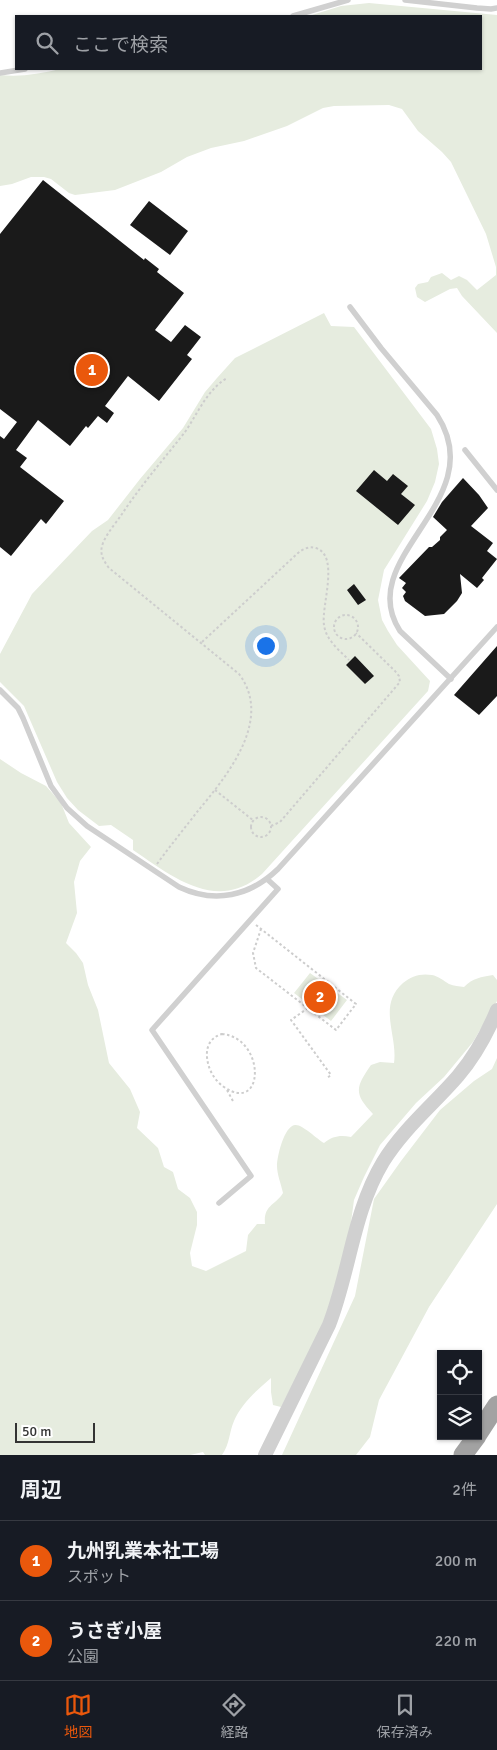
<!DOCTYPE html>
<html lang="ja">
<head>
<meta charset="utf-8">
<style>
	body { margin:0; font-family:Signika,"Noto Sans JP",sans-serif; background:#20242c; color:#f1f3f6 }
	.controls { position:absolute; right:15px; bottom:15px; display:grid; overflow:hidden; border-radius:0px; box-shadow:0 1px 4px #0004 }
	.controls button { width:45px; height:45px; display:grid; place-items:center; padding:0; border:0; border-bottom:1px solid #363941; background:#171b24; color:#f1f3f6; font:25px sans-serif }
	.scale { position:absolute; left:15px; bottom:12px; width:80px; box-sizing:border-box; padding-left:5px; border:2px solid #333; border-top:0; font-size:14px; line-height:18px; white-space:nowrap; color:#333; -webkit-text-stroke:4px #fff; paint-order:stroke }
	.you { position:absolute; left:265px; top:645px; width:18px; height:18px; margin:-12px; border:4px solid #fff; border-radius:50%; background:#1a73e8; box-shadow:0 0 0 8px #1a73e833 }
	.badge { display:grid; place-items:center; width:32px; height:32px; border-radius:50%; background:#ea580c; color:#fff; font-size:16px; font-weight:700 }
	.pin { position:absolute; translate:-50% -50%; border:2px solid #fff; box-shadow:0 1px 5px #0006 }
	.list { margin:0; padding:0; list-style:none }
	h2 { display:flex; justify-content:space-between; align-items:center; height:65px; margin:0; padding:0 20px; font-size:21px }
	h2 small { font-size:16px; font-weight:400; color:#9ea1a6 }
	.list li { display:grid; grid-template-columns:32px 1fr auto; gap:15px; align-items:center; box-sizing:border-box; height:80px; padding:0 20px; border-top:1px solid #363941 }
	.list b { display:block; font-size:19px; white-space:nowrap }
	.list p { margin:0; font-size:16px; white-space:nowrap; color:#9ea1a6 }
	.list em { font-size:16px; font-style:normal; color:#9ea1a6 }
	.icon { flex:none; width:28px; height:28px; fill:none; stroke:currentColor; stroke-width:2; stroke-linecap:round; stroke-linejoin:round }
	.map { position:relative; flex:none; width:497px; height:1455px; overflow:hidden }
	.search { position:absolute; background:#171b24; box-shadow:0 1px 4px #0004; left:15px; right:15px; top:15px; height:55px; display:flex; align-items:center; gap:12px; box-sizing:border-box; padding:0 18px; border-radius:0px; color:#9ea1a6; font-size:19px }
	.sheet { height:225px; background:#171b24 }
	nav { display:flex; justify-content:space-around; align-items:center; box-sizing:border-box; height:70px; border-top:1px solid #363941; background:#171b24; font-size:14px; color:#9ea1a6 }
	nav a { display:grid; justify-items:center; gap:2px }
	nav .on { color:#ea580c }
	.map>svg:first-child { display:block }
	.green { fill:#e6ecdf }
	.building { fill:#1a1a1a }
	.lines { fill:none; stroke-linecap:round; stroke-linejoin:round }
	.path { stroke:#cdcdcd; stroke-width:2; stroke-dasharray:2.5 2.5; stroke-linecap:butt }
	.service { stroke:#d0d0d0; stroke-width:5.5 }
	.tertiary { stroke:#d0d0d0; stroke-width:14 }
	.trunk { stroke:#a2a2a2; stroke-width:19 }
</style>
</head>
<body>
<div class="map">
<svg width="497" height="1455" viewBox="0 0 497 1455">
	<rect width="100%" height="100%" fill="#fff"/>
	<path class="green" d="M369,3L497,15V333L462,296L457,288L450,289L425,302L417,297L415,288L418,284L428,282L431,277L442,273L451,280L459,276L467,280L477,290L496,275V267L486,234L451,162L442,152L418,131L402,109L389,105L334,106L323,108L287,126L244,141L211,148L187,157L161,172L115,190L75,195L69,193L51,179L44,177H31L12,184L0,186V75C21,77 39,74 60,69H481V16H309L341,6Z
		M324,313L331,326L354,327L431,429L437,449L439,464L435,482L427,501L384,570L378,600L382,620L388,631L397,645L430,681L428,691L262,874C217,913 173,877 133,850V840L111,825L99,826L78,810L67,798L57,782L24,706L0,682V654L32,594L92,531L108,520L140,479L183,428L205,392L217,378L235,358Z
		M0,759L21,773L46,786L61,803L69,823L91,847L80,861L74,882L77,913L66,943L76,953L83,963L88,985L98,1010L109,1063L130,1089L140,1112L137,1128L158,1148L164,1167L173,1172L178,1189L190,1198L197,1212V1225L190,1253L192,1266L206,1271L246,1251L248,1235L257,1224H265C263,1205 276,1205 283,1193C281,1184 277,1174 277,1166C277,1157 284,1126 295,1125C302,1124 317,1139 324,1143C333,1136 340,1135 351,1137L373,1114C354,1094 355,1088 371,1065L380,1062L394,1063C398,1035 377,1006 403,983C411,976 421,973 432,975C438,976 444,981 449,984C454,986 459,986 464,987C473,978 481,977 493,975L497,980V1001L473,1042L444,1077L416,1103L380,1145L364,1177L354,1200L349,1237L337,1288L322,1327L281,1407L273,1405L271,1392V1378C257,1390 241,1404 234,1421C229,1432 230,1444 222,1455H205L203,1452L190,1455H0Z
		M310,973L347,1000L331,1021L294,993Z
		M497,1058V1204L429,1307L379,1400L370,1437L356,1455H282L355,1296L374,1199L401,1161L440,1110L474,1081L492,1069Z"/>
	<path class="building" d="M43,180L144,260L145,258L159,269L157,272L184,293L155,330L171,342L185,325L201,337L187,355L192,359L159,401L128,376L105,406L114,413L107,423L98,416L88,428L86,426L70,446L38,420L16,450L27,458L20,467L64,501L46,524L41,519L11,556L0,547V436L4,439L17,422L0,409V234Z
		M149,201L188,231L170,255L130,225Z
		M374,470L387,481L393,474L408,486L401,494L415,505L398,525L356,491Z
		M463,478L479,495L488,508L471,526L493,543L487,551L497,559L482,578L484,580L477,588L460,574L462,593L457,601L444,614L425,616L405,601L403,596L406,592L402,588L406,583L399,578L429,547H432L440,540V537L447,530L433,517L442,502Z
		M354,584L366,600L358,605L347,590Z
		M497,646V696L479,715L454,695Z
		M355,656L374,676L365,684L346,665Z"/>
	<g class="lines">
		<path class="path" d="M334 627a12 12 0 1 1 24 0a12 12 0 1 1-24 0Z
			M202,642L298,553C303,549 309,546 316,548C340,556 321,606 324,625C326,640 339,650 349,660
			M215,790L254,821
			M251 827a10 10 0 1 1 20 0a10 10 0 1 1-20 0Z
			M271,826L280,822L400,682L399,676L395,671L356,633
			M157,864C170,846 184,829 197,812C226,777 274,720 239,674L109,568C103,560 99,553 103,543C107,533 116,523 122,514C141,485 164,459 185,432C198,413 207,390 227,378
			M256,925L356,1004L336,1030L256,968L253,953L261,929
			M308,1008L291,1020L331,1075L327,1078
			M222,1034C266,1038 265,1115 224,1087C214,1080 208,1069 207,1057C206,1046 211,1037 222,1034Z
			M227,1090L234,1103"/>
		<path class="service" d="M405,0L477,8L491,9L497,8
			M293,16L348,0
			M0,73L25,69
			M350,307L381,348L437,415C493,501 352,557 400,631L451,679
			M465,450L497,490
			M0,690L18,708L23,718L51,786L67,808L87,826L179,887C215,904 250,896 278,869L497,627
			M219,1203L251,1176L152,1030L278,889L267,879"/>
		<path class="tertiary" d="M265,1455L329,1325C350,1271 353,1212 383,1162C403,1129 434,1104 458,1076C475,1056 487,1034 497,1010"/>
		<path class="trunk" d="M478,1434L497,1405
			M463,1455L477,1436"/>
	</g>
</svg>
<div class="controls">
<button><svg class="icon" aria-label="locate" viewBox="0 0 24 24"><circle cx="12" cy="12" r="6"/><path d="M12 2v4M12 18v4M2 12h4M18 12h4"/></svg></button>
<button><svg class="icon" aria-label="layers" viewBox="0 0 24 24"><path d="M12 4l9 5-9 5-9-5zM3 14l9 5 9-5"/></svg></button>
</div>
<div class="scale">50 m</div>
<div class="you"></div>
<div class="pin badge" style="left:92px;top:370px">1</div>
<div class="pin badge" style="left:320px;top:997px">2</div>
<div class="search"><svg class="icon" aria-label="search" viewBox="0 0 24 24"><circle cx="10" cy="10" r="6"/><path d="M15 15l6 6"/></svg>ここで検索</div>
</div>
<section class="sheet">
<h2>周辺<small>2件</small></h2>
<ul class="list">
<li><span class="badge">1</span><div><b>九州乳業本社工場</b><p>スポット</p></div><em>200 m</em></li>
<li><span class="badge">2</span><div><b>うさぎ小屋</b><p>公園</p></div><em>220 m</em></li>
</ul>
</section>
<nav>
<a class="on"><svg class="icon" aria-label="map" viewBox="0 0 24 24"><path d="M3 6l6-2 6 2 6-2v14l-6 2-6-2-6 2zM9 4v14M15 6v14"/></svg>地図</a>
<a><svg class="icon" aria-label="directions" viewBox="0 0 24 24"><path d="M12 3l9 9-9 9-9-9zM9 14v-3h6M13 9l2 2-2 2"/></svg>経路</a>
<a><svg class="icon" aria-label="saved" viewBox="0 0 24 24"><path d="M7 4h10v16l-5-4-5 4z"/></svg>保存済み</a>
</nav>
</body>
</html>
